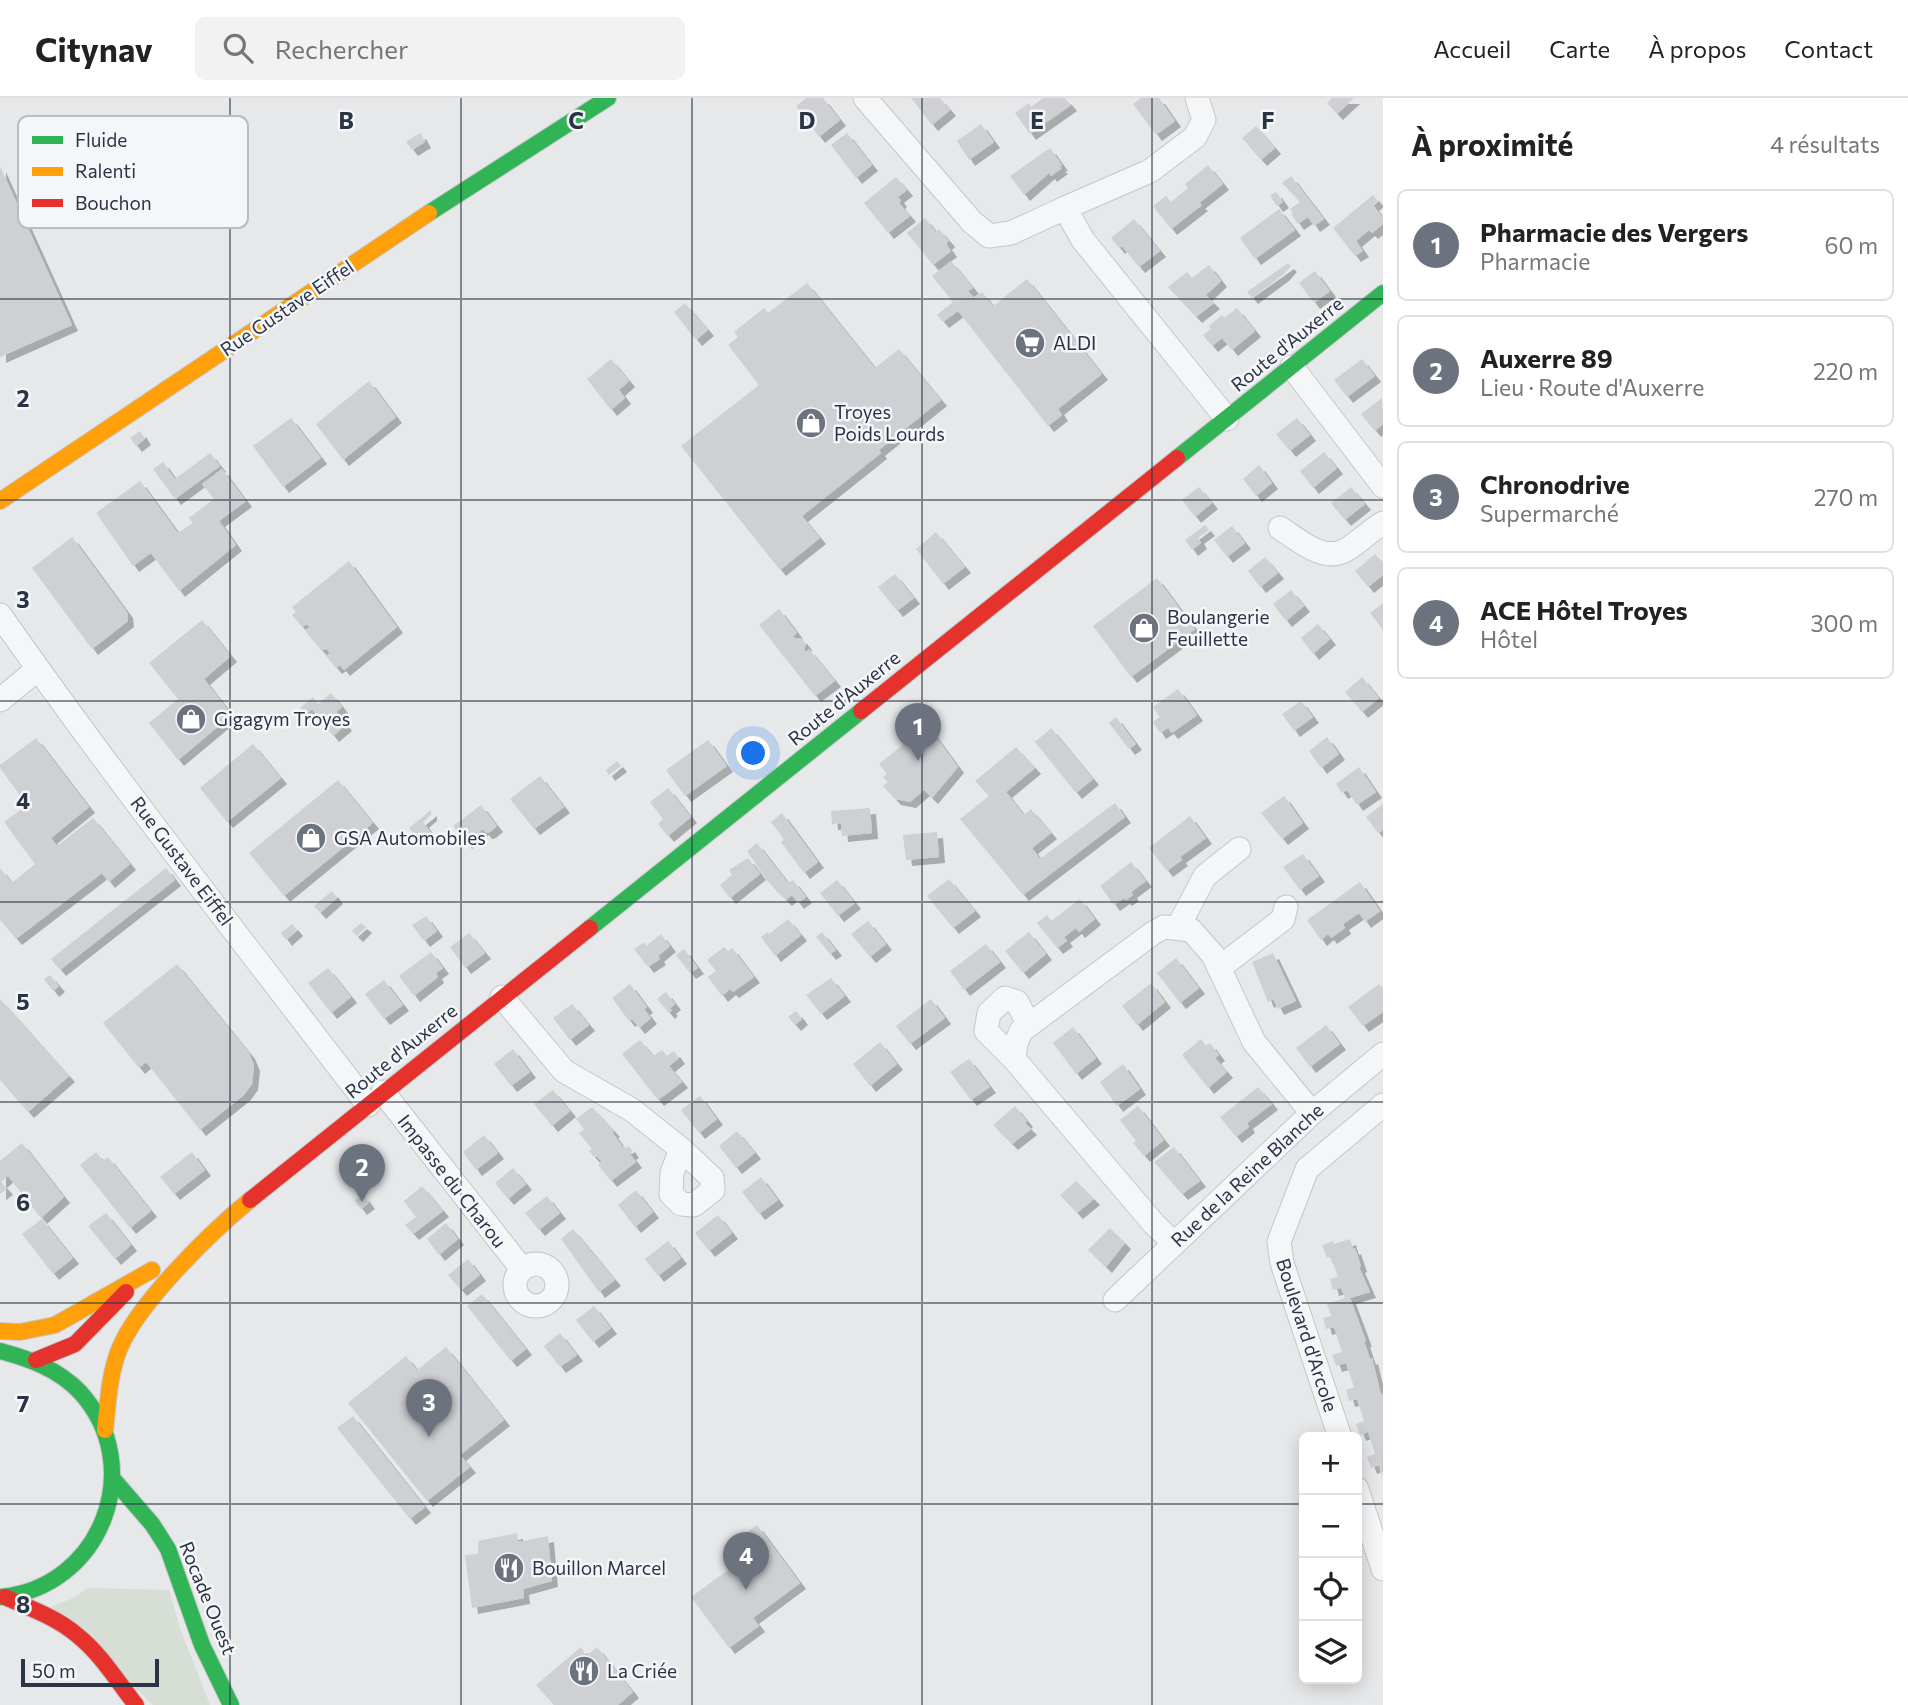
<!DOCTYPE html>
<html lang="fr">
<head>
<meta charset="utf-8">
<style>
	body { margin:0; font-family:Commissioner,sans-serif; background:#f2f2f2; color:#222 }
	.controls { position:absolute; right:21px; bottom:21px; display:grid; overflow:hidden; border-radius:10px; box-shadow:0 4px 18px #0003 }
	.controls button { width:63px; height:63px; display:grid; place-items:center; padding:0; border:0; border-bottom:2px solid #e0e0e0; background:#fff; color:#222; font:35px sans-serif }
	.scale { position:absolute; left:21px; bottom:18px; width:138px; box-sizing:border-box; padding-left:7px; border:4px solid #2b3445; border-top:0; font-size:19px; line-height:24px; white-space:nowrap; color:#2b3445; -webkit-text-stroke:5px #f4f6f9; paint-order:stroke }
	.you { position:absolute; left:754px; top:656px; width:24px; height:24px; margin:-18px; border:5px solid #fff; border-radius:50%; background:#1a73e8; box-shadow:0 0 0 10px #1a73e833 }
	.badge { display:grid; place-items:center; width:46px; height:46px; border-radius:50%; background:#6c737f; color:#fff; font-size:23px; font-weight:700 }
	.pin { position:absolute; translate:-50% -58px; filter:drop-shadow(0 2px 4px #0008) }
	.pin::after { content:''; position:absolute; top:37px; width:24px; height:21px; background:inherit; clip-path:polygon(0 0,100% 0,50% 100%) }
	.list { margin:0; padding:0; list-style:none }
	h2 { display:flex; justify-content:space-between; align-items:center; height:91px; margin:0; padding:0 28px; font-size:30px }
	h2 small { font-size:23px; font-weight:400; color:#767676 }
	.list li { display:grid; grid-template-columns:46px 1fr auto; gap:21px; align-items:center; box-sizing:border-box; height:112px; margin:0 14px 14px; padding:0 14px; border:2px solid #e0e0e0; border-radius:10px }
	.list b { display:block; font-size:26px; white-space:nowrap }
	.list p { margin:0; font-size:23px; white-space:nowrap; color:#767676 }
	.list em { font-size:23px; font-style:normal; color:#767676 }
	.icon { flex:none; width:38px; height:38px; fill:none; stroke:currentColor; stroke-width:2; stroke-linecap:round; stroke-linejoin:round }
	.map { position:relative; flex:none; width:1383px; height:1607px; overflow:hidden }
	header { display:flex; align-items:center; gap:42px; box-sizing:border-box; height:98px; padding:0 35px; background:#fff; border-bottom:2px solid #e0e0e0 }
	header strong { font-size:33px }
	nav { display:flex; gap:38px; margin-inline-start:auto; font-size:24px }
	.search { width:490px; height:63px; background:#f2f2f2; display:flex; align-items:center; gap:18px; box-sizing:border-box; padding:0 24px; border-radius:10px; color:#767676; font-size:26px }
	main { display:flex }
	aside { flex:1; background:#fff }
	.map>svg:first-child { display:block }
	.green { fill:#d6ded6 }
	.building { fill:#ced0d3; filter:url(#shadow) }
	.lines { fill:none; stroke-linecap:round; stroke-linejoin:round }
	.street-casing { stroke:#c4c6c8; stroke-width:25 }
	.fast-casing { stroke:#c4c6c8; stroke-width:18 }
	.slow-casing { stroke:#c4c6c8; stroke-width:18 }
	.jam-casing { stroke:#c4c6c8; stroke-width:18 }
	.street { stroke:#f5f6f7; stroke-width:23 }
	.fast { stroke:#30b455; stroke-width:16 }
	.slow { stroke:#ff9f0a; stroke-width:16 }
	.jam { stroke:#e5322d; stroke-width:16 }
	.grid { fill:none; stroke:#2b3445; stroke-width:2; stroke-opacity:0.55 }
	.labels { text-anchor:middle; stroke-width:5; stroke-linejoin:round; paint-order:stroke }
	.street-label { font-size:19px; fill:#2b3445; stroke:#f4f6f9 }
	.poi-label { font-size:19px; fill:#2b3445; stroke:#f4f6f9; text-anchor:start }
	.key { fill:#f4f6f9; stroke:#b8bcc3; stroke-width:2 }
	.key-label { font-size:19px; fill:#2b3445 }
	.grid-label { font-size:23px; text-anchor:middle; font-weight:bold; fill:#2b3445; stroke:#f4f6f9; stroke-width:5; stroke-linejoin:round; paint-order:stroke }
</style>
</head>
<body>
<header>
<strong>Citynav</strong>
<div class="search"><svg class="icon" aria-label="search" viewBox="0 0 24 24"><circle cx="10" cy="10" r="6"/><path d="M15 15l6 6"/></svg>Rechercher</div>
<nav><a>Accueil</a><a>Carte</a><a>À propos</a><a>Contact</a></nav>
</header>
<main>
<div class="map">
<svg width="1383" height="1607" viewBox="0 0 1383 1607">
	<defs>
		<filter id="shadow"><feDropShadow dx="6" dy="6" stdDeviation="0" flood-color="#0004"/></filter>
	</defs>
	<rect width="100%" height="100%" fill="#e6e8ea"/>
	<path class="green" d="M88,1490L169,1492L181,1533L210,1607H153L51,1509L73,1500Z"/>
	<path class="building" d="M806,0H823L840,22L819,39L796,8Z
		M911,0H940L950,12L932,27Z
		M1043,0H1065L1071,7L1030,36L1015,15L1029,5L1031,9Z
		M1141,0H1159L1175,23L1156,37L1133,6Z
		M1332,0H1354L1337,16L1327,5Z
		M981,26L994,44L969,62L957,43Z
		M1256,28L1275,50L1261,62L1242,40Z
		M420,35L425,44L412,52L406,44Z
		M847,35L872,67L856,80L831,47Z
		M1050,50L1062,67L1059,68L1062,70L1051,78L1049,75L1024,97L1010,78Z
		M1208,67L1223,86L1199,105L1202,107L1171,131L1153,108L1166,98L1171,104L1188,90L1185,86Z
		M0,68L72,227L0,259Z
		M1291,78L1324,121L1314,128L1308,119L1298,126L1291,116L1293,115L1290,111L1300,104L1282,85Z
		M896,79L907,92L898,99L901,103L899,105L910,118L888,135L864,105Z
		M1276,94L1283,104L1277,108L1270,98Z
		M1373,97L1378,103L1373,107L1383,120V126L1372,135L1369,132L1356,143L1363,153L1355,158L1333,130Z
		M1279,111L1295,132L1255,161L1240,140Z
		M925,120L936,134L939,131L949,143L946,146L951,153L933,167L907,135Z
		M1134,121L1160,153L1139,169L1122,148L1119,150L1111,140Z
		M951,163L973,190L968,193L974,200L982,194L993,208L1027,181L1102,276L1058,311L1062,317L1048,328L958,213L943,224L937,217L953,204L932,178Z
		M1288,165L1291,168L1283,177L1252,200L1247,194Z
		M1209,167L1221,183L1206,197L1214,205L1196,219L1168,189L1187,174L1192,180Z
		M1315,173L1330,193L1314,205L1299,185Z
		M807,185L875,270L899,251L941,302L879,352L881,355L802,418L820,440L780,472L681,348L759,287L728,247L738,239L734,234L764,210L768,215Z
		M685,205L708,232L696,242L674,214Z
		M1237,210L1255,233L1232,252L1222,240L1212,248L1203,237L1211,231L1209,228L1222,217L1224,220Z
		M611,261L629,283L619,292L625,300L611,312L587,281Z
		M1362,261L1375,278L1347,299L1334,282Z
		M369,283L396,319L343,362L316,326Z
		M1382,300L1383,326L1375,333L1361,316Z
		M291,320L321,360L283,389L253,348Z
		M1297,320L1310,337L1290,353L1276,336Z
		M140,333L145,341L136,348L130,340Z
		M1324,354L1337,370L1313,390L1300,373Z
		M210,355L220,368L175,401L153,371L163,364L175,381Z
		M1259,367L1272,385L1256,398L1243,381Z
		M222,371L246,403L219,423L236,447L179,493L151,455L133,468L96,415L140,383L178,435L193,425L189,420L214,401L202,386Z
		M1199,389L1212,405L1195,419L1182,402Z
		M1351,389L1365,406L1345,422L1331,405Z
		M1205,427L1209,432L1198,440L1201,445L1192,452L1185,442Z
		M1232,428L1245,445L1227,459L1214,442Z
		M936,434L965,469L943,486L916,451Z
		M72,439L127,514L128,523L92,551L32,470Z
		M1375,456L1383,465V477L1368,489L1355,473Z
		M1265,459L1278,475L1260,489L1248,473Z
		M349,463L397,529L344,572L340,567L336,570L326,558L330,555L327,551L321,552L306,534V531L310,530L307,526L302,529L292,517L296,514L292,509Z
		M895,476L914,500L897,513L878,489Z
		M1157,480L1195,531L1131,579L1093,528Z
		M1291,492L1304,508L1286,523L1273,506Z
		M1383,505V532L1370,515Z
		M779,511L797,535L793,538L795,540H801L806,546L804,552L806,554L809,551L835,583L815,598L759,527Z
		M202,522L231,558L204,581L232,617L178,662L149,625L178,601L149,565Z
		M1318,526L1330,541L1313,556L1301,540Z
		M1362,579L1379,600L1362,614L1345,594Z
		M1178,591L1197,617L1172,635L1168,630L1160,635L1153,624L1160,619L1153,609Z
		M331,595L342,609L336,614L346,627L333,638L312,611L305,617L300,610L313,599L318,606Z
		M1301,603L1313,619L1294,633L1282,616Z
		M1116,619L1136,646L1129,651L1109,625Z
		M927,627L958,669L932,700L924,692L910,704L895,701L883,688L888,684L883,679L887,676L879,666Z
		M1051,630L1093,681L1076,695L1035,644Z
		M1327,639L1339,656L1321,670L1309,653Z
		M36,640L89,709L51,740L57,748L93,720L130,766L109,784L102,775L16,841L0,822V770L12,785L35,766L4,724L27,707L0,670V667Z
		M708,642L727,668L685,698L666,672Z
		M253,646L281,680L227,724L200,690Z
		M1016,649L1035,670L1006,694L1024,717L1031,711L1051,735L1032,750L1040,761L1115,705L1125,719L1023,797L960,721L989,698L975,683Z
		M617,663L621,668L609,677L606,672Z
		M1359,669L1376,694L1357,707L1347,692L1342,695L1336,686Z
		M540,678L564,709L534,731L510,701Z
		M338,682L373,725L284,798L249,755Z
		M668,690L691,719L668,738L658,726L663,721L650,704Z
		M1284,698L1303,725L1282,741L1261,715Z
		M1383,706V732L1378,735L1366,719Z
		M481,707L497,728L490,734L486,735L483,731L466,745L453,728Z
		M870,710L872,735L842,738L841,725L832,726L831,713Z
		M431,712V717L423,724L431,735L421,744L409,730Z
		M782,715L818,764L804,775L781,744L784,741L771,724Z
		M1190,718L1206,740L1180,759L1182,762L1167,773L1149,750Z
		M937,734L939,759L906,762L903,737Z
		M757,745L788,785L793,782L806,799L798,805L792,797L786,802L768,784L747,753Z
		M1303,756L1319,778L1300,792L1283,769Z
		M748,760L760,776L730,800L720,787L732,777L729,772Z
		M1131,764L1146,783L1131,794L1133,797L1126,802L1124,800L1114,807L1100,788Z
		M166,770L175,782L60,872L51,861Z
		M949,781L975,813L953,830L927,798Z
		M837,782L855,805L838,818L820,795Z
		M1360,784L1380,813L1365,824L1359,815L1343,826L1345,830L1331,840L1328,836L1321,842L1307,822Z
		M332,793L337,800L320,815L314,808Z
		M1080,801L1095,821L1079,834L1076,830L1064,839L1067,843L1057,850L1037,825L1047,817L1051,823Z
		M426,818L437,833L424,843L412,827Z
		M788,821L801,837L775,858L761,839L768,834L769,836Z
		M868,823L886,846L870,859L851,836Z
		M361,825L366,829L357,838L352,833Z
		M292,826L297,832L286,842L281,835Z
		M822,834L836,852L830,856L816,839Z
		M1029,834L1046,856L1023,875L1005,853Z
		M469,835L485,855L465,870L450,849Z
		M661,836L670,848L658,858L660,861L648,869L634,851L644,844L646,848Z
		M986,846L1000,864L964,892L950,873Z
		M724,849L728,853L732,850L754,879L733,894L730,891L722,898L708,879L716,873L707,862Z
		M684,851L698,870L690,875L676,857Z
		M431,854L443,870L436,875L438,879L414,898L399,878Z
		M1273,855L1296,903L1278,911L1273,901L1268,904L1252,864Z
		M1176,860L1199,890L1180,905L1157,875Z
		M177,866L249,955L254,967L252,986L244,997L200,1032L146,964L139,970L103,925Z
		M328,870L351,899L331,915L308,885Z
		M50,877L59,888L53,893L44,881Z
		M831,880L845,898L821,916L806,897Z
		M384,882L403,907L384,921L365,896Z
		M1151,885L1165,904L1137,927L1122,908Z
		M630,886L647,909L644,911L651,920L639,930L632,921L629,923L612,900Z
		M1379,886L1383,890V914L1363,928L1348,909Z
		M666,894L675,906L670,910L672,912L669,915L657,901Z
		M0,901L69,978L28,1014L0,982Z
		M931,901L945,920L910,946L896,928Z
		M572,906L589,927L570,942L553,920Z
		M796,913L802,921L795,927L788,919Z
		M1326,927L1340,946L1310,969L1296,950Z
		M1073,929L1096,960L1076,976L1053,945Z
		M1201,941L1206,948L1210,945L1219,957L1215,960L1227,974L1208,990L1182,957Z
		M640,942L653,958L662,952L667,958L674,953L679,960L669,968L682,984L658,1002L622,956Z
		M880,944L897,966L870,988L853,966Z
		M513,951L530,974L511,988L494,966Z
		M969,961L990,989L971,1002L950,974Z
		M1123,966L1140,991L1117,1008L1100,984Z
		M1258,989L1272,1006L1247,1025L1249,1029L1236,1039L1220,1019Z
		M553,992L570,1013L552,1028L534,1006Z
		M700,998L717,1021L699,1035L681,1012Z
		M1015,1008L1027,1023L1025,1025L1031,1031L1012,1046L993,1027Z
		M1138,1008L1164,1042L1144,1058L1133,1045L1136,1043L1120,1022Z
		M592,1009L614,1033L612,1034L622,1048L626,1050L629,1048L633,1054L630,1056L636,1064L611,1083L598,1067L602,1064L596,1057L594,1059L589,1053L592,1051L579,1035L584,1031L576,1021Z
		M737,1033L755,1055L736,1070L719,1048Z
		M484,1037L498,1055L476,1072L463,1054Z
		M22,1045L64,1099L41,1120L8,1078L1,1084L7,1091L0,1096V1063Z
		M1174,1049L1200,1083L1182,1096L1154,1064Z
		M96,1054L103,1063L108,1059L151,1113L130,1130L80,1067Z
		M192,1054L205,1072L174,1096L160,1079Z
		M513,1070L526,1086L508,1101L495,1085Z
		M761,1079L778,1102L759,1116L742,1094Z
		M1076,1083L1094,1101L1077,1115L1060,1097Z
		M422,1088L443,1113L413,1136L405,1127L416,1119L404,1103Z
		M636,1092L653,1114L635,1129L618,1107Z
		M363,1097L369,1105L361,1111L355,1103Z
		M547,1098L560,1115L539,1132L525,1115Z
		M106,1115L131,1147L115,1161L88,1128Z
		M718,1117L732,1135L709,1153L695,1135Z
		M42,1121L73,1160L53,1176L22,1136Z
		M446,1125L458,1141L439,1157L427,1141Z
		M1110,1130L1125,1145L1106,1169L1088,1152Z
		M573,1131L615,1182L599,1194L561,1141Z
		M1350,1141L1353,1151L1355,1150L1361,1168L1359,1169L1370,1194L1350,1200L1366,1243H1364L1370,1261L1372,1260L1381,1297L1383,1296L1382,1379L1379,1367L1371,1370L1367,1359L1375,1356L1368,1334L1360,1337L1356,1326L1364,1323L1357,1301L1349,1303L1346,1292L1354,1289L1346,1265L1336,1268L1332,1257L1342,1254L1334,1229L1326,1231L1323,1220L1331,1218L1327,1206L1345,1200L1341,1190L1333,1192L1330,1181L1338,1179L1331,1159L1327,1160L1322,1147L1333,1143L1334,1146Z
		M668,1143L681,1160L658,1178L645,1161Z
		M468,1161L480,1177L461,1192L448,1177Z
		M482,1196L526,1251L511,1263L467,1208Z
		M594,1208L611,1230L593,1244L576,1222Z
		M560,1235L577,1257L560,1269L544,1248Z
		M446,1249L504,1322L460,1357L470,1369L427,1403L348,1305L406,1258L417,1272Z
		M353,1318L425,1409L410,1421L337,1330Z
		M757,1427L800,1485L753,1520L759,1528L729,1550L691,1499L750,1456L739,1440Z
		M517,1435L518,1444L548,1438L552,1483L523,1491L524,1500L472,1510L465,1457L478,1456V1443Z
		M581,1549L586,1558L597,1549L633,1594L618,1607H554L536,1587Z"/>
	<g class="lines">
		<g class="street-casing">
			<path id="street" d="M865,0L972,124L989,138L1011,135L1065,110L1083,142L1227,321
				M1065,110L1150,73L1195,39L1204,22L1197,0
				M1292,269L1383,388
				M1280,430C1299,442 1323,465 1346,452C1359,444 1370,433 1383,425
				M0,517C117,684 244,845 368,1007
				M0,602L38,571
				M1178,829L1205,778L1239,751
				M1219,870L1283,821L1286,809
				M502,899L564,973L632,1012L681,1051L712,1080L713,1092L694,1107L681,1106L671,1096L672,1075L681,1051
				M1014,961L986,933L989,915L1005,900L1017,904L1029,927
				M383,994L522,1171
				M1174,1145L1154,1126L1014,961L1016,945L1021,933L1153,835L1164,829L1191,832L1213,857L1254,944L1312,1015
				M515 1187a21 21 0 1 1 42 0a21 21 0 1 1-42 0Z
				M1115,1202L1312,1015L1383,956
				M1340,1339L1282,1165L1279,1144L1307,1071L1383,1007
				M1357,1391L1383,1471"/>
		</g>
		<g class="fast-casing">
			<path id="fast" d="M429,115L608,0
				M1177,360L1383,195
				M590,830L861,613
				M0,1253C30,1261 58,1271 80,1294C148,1369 101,1490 0,1499
				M113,1381L152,1426L168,1451L202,1547L231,1607"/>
		</g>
		<g class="slow-casing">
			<path id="slow" d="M0,403L429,115
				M0,1233L20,1234L55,1227L152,1172
				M105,1332C108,1306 109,1277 119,1252C137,1206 211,1134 250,1102"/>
		</g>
		<g class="jam-casing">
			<path id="jam" d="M861,613L1177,360
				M250,1102L590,830
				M36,1262L75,1246L126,1194
				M5,1499C29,1510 56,1519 77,1537C101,1556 117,1583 136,1607"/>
		</g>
		<use href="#street" class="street"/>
		<use href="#fast" class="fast"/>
		<use href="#slow" class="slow"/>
		<use href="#jam" class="jam"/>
	</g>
	<path class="grid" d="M230,0V1607M461,0V1607M692,0V1607M922,0V1607M1152,0V1607M0,201H1383M0,402H1383M0,603H1383M0,804H1383M0,1004H1383M0,1205H1383M0,1406H1304M1357,1406H1383"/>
	<defs>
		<g id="supermarket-disc" transform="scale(1.575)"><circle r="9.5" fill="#6c737f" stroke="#f4f6f9"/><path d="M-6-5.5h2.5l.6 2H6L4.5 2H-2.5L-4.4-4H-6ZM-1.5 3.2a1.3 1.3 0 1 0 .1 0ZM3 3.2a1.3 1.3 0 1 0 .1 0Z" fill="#fff"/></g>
		<g id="shop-disc" transform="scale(1.575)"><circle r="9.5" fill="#6c737f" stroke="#f4f6f9"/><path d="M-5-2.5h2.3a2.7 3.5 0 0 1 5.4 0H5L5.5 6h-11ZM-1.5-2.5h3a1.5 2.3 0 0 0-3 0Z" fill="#fff"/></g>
		<g id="restaurant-disc" transform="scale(1.575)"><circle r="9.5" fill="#6c737f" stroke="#f4f6f9"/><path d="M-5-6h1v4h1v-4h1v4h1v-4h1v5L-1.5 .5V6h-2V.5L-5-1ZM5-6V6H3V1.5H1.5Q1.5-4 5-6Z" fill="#fff"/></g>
	</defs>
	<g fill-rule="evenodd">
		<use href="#supermarket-disc" x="1030" y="245"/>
		<use href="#shop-disc" x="811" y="325"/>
		<use href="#shop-disc" x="1144" y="530"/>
		<use href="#shop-disc" x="191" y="621"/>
		<use href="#shop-disc" x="311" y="740"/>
		<use href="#restaurant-disc" x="509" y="1470"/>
		<use href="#restaurant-disc" x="584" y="1573"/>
	</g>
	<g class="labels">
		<g class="street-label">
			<text transform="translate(287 210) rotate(-34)" y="7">Rue Gustave Eiffel</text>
			<text transform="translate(1287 246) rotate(-39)" y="7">Route d'Auxerre</text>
			<text transform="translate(844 600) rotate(-39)" y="7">Route d'Auxerre</text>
			<text transform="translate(182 763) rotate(53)" y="7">Rue Gustave Eiffel</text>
			<text transform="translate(401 953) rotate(-39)" y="7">Route d'Auxerre</text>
			<text transform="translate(1247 1077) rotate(-43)" y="7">Rue de la Reine Blanche</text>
			<text transform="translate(452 1083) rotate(52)" y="7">Impasse du Charou</text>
			<text transform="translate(1307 1237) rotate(72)" y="7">Boulevard d'Arcole</text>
			<text transform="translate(208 1500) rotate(68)" y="7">Rocade Ouest</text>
		</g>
		<g class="poi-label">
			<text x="1053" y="252">ALDI</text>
			<text x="834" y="321">Troyes<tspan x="834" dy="22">Poids Lourds</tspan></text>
			<text x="1167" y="526">Boulangerie<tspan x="1167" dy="22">Feuillette</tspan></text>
			<text x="214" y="628">Gigagym Troyes</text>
			<text x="334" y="747">GSA Automobiles</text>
			<text x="532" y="1477">Bouillon Marcel</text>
			<text x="607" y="1580">La Criée</text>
		</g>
	</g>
	<rect x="18" y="18" width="230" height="112" rx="10" class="key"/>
	<rect x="32" y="38" width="31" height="8" fill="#30b455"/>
	<rect x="32" y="69" width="31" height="9" fill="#ff9f0a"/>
	<rect x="32" y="101" width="31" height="8" fill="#e5322d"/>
	<g class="key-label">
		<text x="75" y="49">Fluide</text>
		<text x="75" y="80">Ralenti</text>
		<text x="75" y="112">Bouchon</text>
	</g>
	<g class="grid-label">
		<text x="346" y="31">B</text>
		<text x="576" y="31">C</text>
		<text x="807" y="31">D</text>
		<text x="1037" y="31">E</text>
		<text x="1268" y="31">F</text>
		<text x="23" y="309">2</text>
		<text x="23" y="510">3</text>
		<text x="23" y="711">4</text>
		<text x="23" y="912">5</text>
		<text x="23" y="1113">6</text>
		<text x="23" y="1314">7</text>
		<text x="23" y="1515">8</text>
	</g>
</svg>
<div class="controls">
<button>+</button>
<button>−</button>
<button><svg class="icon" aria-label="locate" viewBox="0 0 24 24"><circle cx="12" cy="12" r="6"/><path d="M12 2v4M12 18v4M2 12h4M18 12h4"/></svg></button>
<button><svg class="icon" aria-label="layers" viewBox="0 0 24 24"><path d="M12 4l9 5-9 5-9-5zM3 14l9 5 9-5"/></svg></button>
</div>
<div class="scale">50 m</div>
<div class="you"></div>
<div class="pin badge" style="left:918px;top:663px">1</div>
<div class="pin badge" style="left:362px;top:1104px">2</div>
<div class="pin badge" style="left:429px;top:1339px">3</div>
<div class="pin badge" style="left:746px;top:1492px">4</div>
</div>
<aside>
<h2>À proximité<small>4 résultats</small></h2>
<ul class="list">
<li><span class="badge">1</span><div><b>Pharmacie des Vergers</b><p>Pharmacie</p></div><em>60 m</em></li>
<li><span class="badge">2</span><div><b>Auxerre 89</b><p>Lieu · Route d'Auxerre</p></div><em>220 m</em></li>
<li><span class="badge">3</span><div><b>Chronodrive</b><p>Supermarché</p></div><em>270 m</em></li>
<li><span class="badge">4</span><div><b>ACE Hôtel Troyes</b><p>Hôtel</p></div><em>300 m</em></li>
</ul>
</aside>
</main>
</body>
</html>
